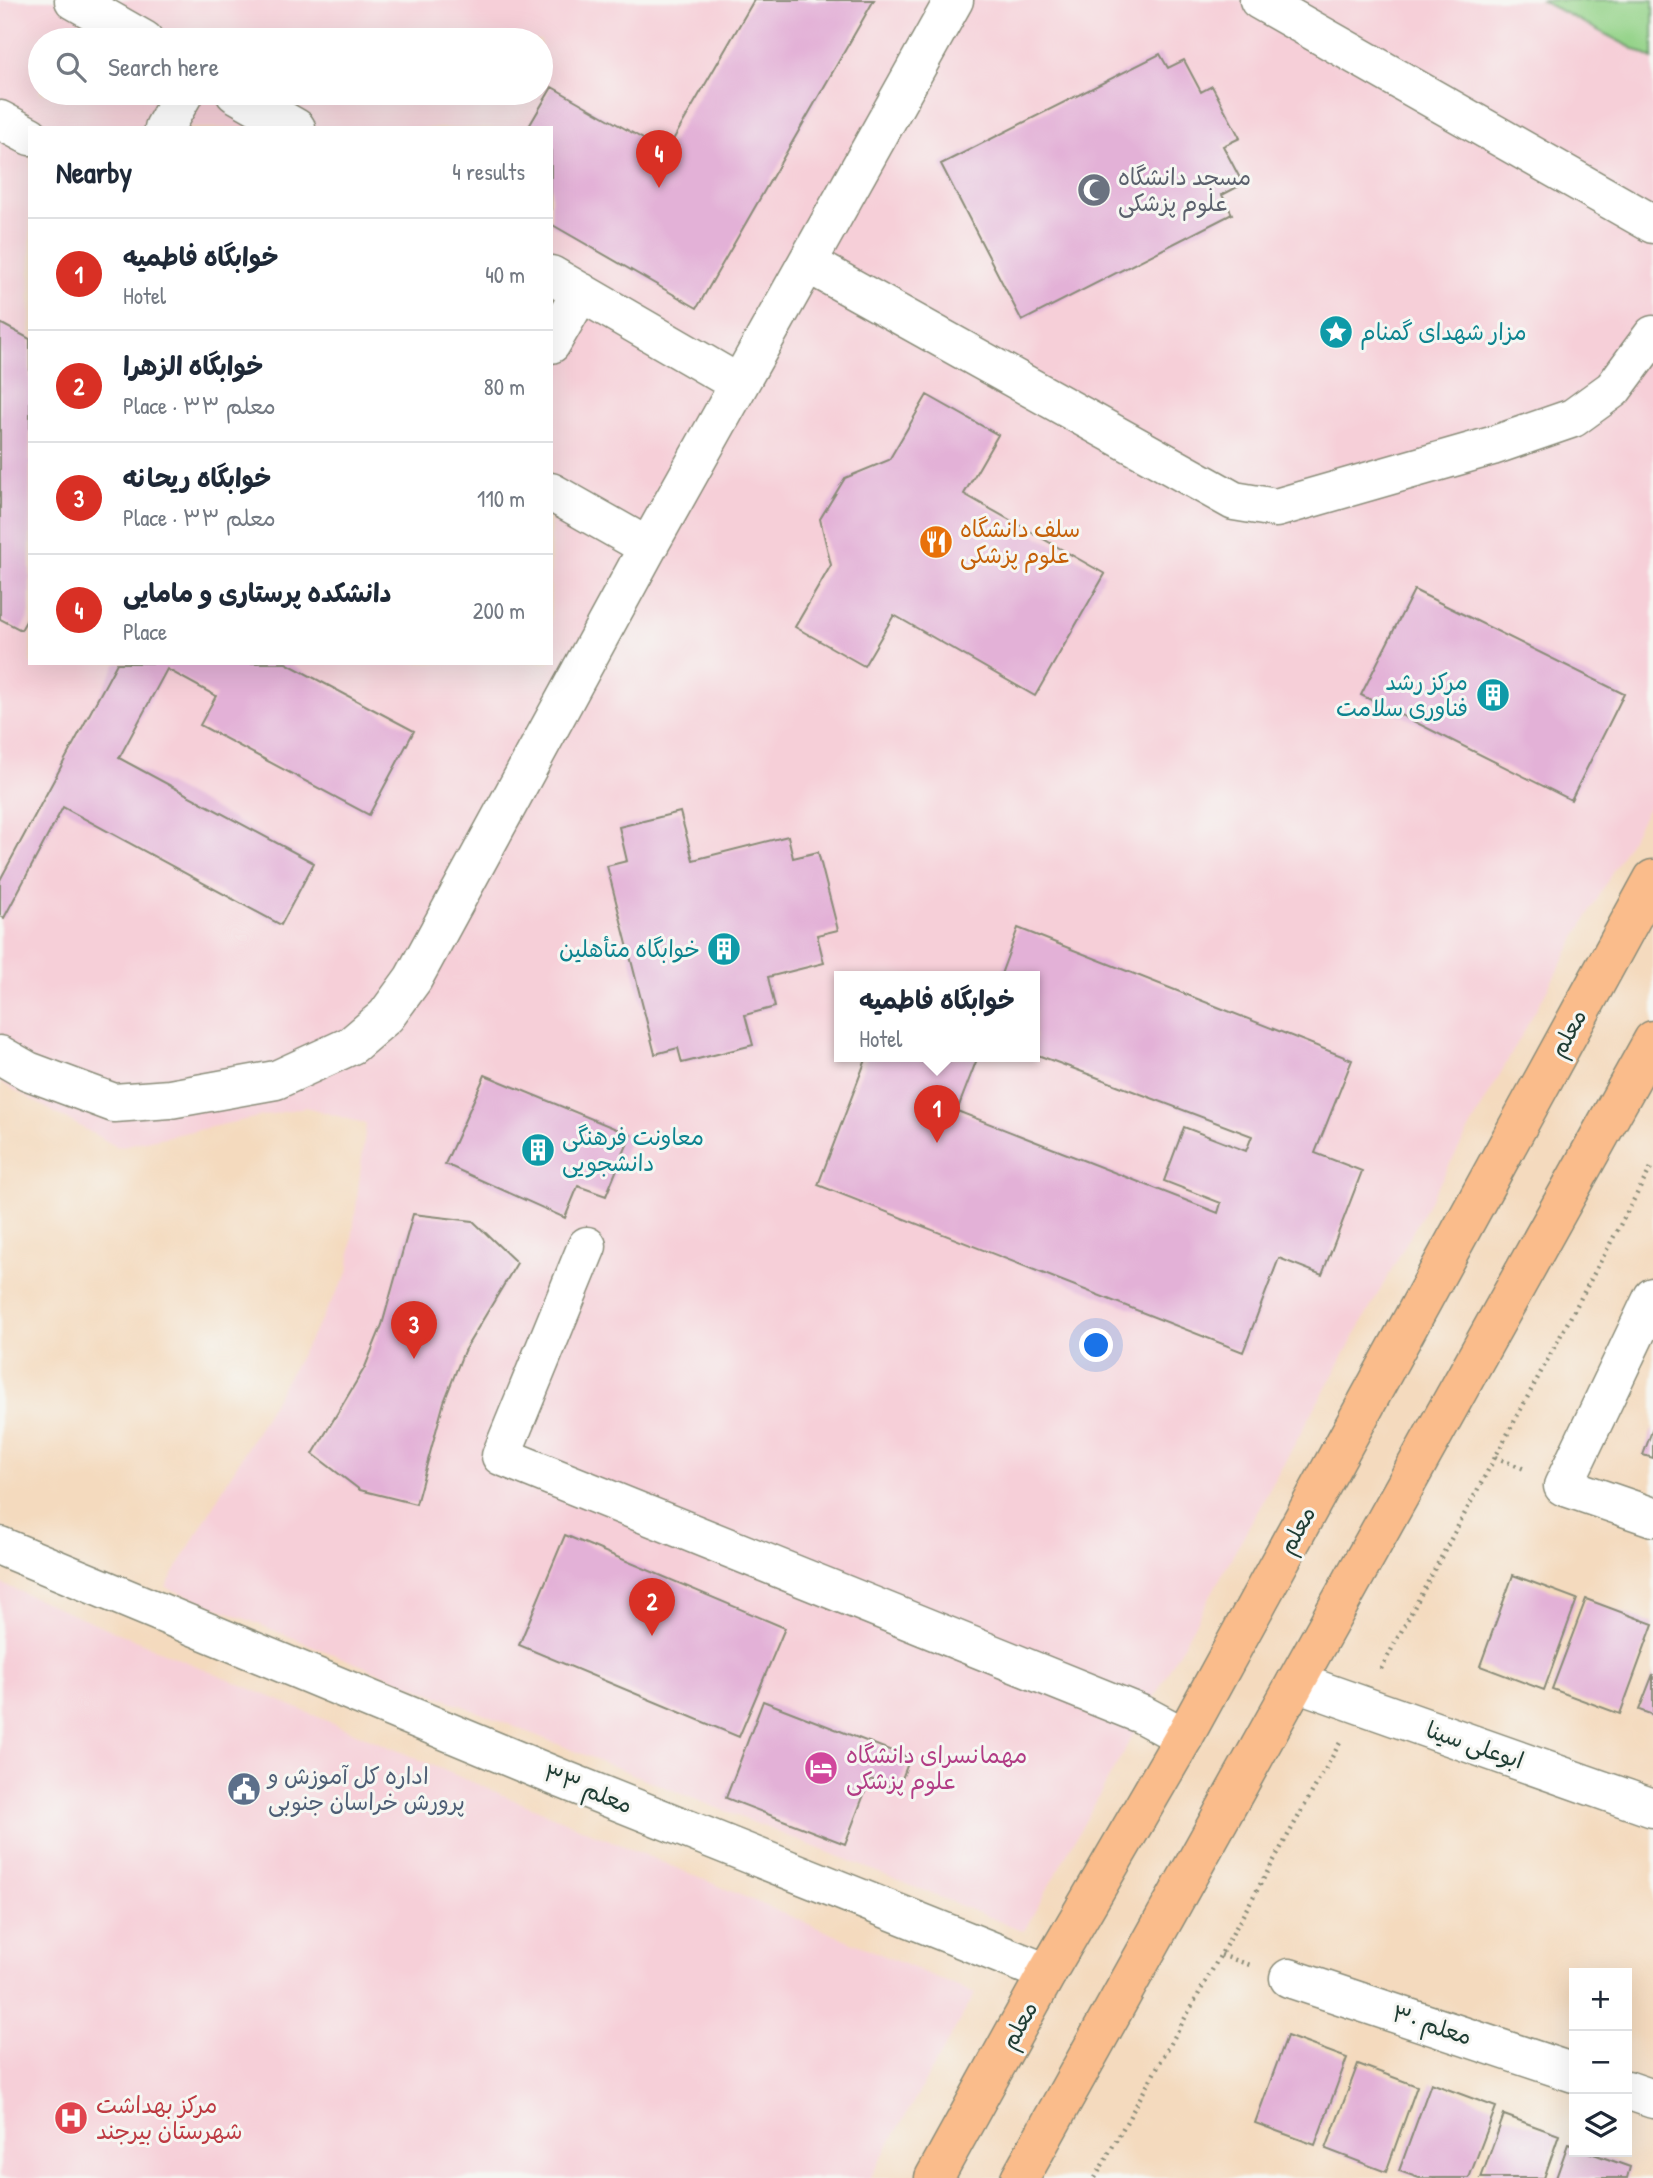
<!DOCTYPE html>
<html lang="en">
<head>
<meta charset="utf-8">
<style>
	body { margin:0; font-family:"Patrick Hand","Playpen Sans Arabic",sans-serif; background:#f2f2f3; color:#1f2937 }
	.controls { position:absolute; right:21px; bottom:21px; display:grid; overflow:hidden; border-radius:0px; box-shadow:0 7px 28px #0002 }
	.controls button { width:63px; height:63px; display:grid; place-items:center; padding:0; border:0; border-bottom:2px solid #e0e1e3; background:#fff; color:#1f2937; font:35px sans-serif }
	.you { position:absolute; left:1097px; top:1346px; width:24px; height:24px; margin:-18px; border:5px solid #fff; border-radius:50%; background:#1a73e8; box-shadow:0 0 0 10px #1a73e833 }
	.badge { display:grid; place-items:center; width:46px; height:46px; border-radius:50%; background:#d93025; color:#fff; font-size:23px; font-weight:700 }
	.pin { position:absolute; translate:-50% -58px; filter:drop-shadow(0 2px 4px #0008) }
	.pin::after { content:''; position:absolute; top:37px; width:24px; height:21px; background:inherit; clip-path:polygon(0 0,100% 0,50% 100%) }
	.popup { position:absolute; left:834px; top:971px; width:206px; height:91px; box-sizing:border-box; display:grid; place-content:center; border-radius:0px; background:#fff; filter:drop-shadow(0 2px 5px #0005); font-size:23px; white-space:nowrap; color:#747a83 }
	.popup b { font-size:26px; color:#1f2937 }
	.popup::after { content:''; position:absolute; left:50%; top:100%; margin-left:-14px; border:14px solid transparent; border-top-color:#fff }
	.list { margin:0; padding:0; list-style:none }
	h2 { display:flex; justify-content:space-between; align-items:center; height:91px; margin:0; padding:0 28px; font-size:30px }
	h2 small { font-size:23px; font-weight:400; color:#747a83 }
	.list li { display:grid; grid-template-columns:46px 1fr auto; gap:21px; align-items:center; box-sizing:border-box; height:112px; padding:0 28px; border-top:2px solid #e0e1e3 }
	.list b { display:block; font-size:26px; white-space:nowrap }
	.list p { margin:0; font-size:23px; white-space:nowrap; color:#747a83 }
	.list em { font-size:23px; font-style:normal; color:#747a83 }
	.icon { flex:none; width:38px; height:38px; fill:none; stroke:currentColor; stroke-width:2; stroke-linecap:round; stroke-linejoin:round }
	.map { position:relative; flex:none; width:1653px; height:2178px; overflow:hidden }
	.search { position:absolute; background:#fff; box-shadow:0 7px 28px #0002; left:28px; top:28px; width:525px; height:77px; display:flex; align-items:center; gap:18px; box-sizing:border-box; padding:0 24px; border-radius:38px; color:#747a83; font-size:26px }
	.panel { position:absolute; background:#fff; box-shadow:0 7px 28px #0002; left:28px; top:126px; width:525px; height:539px; border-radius:0px }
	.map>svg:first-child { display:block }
	.built { fill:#f6cfd8; fill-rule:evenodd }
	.green { fill:#94d389; stroke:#5a885e; stroke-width:2 }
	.building { fill:#e3b1d7 }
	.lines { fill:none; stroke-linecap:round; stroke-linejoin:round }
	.minor-casing { stroke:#8a8c79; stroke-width:41 }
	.major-casing { stroke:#8a8c79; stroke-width:41 }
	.path { stroke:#8a8c79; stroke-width:4.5; stroke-dasharray:2 5; stroke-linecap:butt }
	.minor { stroke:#fff; stroke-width:38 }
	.major { stroke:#fabc8b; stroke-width:38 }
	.labels { text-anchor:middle; stroke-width:6; stroke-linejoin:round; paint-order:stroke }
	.worship-label { font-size:23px; fill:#5b616d; stroke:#f6f6f2; text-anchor:start }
	.culture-label { font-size:23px; fill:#0d838f; stroke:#f6f6f2; text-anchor:start }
	.food-label { font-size:23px; fill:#c56008; stroke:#f6f6f2; text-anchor:start }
	.street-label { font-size:23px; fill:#1f3d34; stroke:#f6f6f2 }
	.hotel-label { font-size:23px; fill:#b23c85; stroke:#f6f6f2; text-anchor:start }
	.service-label { font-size:23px; fill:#4e5e75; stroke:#f6f6f2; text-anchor:start }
	.health-label { font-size:23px; fill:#be3a42; stroke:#f6f6f2; text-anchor:start }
</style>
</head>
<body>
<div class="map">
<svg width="1653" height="2178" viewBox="0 0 1653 2178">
	<rect width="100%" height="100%" fill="#f6f6f2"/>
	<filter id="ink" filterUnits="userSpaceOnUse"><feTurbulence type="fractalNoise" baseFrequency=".0143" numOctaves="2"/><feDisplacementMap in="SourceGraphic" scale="14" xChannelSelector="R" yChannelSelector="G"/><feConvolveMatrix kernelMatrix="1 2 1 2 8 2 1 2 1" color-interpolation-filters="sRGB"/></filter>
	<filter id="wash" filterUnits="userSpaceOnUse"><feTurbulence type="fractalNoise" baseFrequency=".00686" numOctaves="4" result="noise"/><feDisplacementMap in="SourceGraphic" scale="28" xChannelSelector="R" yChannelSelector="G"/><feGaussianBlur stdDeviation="1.57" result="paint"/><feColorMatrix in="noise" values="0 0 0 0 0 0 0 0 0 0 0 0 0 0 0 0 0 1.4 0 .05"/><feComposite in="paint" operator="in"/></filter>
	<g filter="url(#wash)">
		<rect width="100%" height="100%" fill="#f4dabe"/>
		<path class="built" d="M0,0H1653V799L1024,1931L166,1587L348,1273L366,1124L306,1107L117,1147L0,1082ZM40,40H541V93H40ZM30,128H551V663H30ZM839,977H1035V1057H839Z
			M0,1583L975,1994L870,2178H0Z"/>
		<path class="green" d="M1540,0H1653V59Z"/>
		<g id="blocks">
			<path class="building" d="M754,0H874L697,308L551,224V128H528L552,87L666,152Z
				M1160,54L1168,68L1184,60L1201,92L1212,86L1240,138L1223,146L1243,184L1222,195L1232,214L1022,321L941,164Z
				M0,323L30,339V614L21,630L0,619Z
				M927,395L998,435L964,494L1105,574L1035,696L894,615L864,666L795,627L831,565L820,519L845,478L889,460Z
				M1414,590L1624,694L1571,800L1361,695Z
				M117,663H286L414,731L369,815L200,725L216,696L167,669L119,758L314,863L281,925L63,807L4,918L0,916V880Z
				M680,812L693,860L788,836L793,858L818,852L838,930L817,935L824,963L768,977L775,1007L745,1015L753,1045L682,1063L678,1048L655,1054L607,866L627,861L619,827Z
				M1018,928L1352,1060L1315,1153L1362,1171L1322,1275L1279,1258L1243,1352L818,1185L867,1057H974L977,1059L957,1111L1218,1213L1221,1203L1164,1181L1184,1127L1246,1151L1252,1136L1035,1054V977H1000Z
				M485,1075L631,1135L606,1196L578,1186L565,1218L445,1164Z
				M413,1214L473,1221L517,1263L464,1351L444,1402L416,1504L360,1490L313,1454L365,1367L382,1325Z
				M1653,1428V1458L1643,1455Z
				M565,1535L785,1628L739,1737L519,1645Z
				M1513,1575L1577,1599L1544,1690L1480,1666Z
				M1586,1599L1653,1624L1620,1714L1552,1689Z
				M1653,1674V1715L1639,1710Z
				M763,1701L910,1758L898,1789L870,1779L845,1844L726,1798Z
				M1287,2036L1347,2058L1315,2145L1255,2123Z
				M1358,2064L1417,2086L1386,2172L1326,2149Z
				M1431,2083L1496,2107L1469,2178H1419L1399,2171Z
				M1504,2115L1559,2135L1544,2178H1481Z
				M1568,2144L1574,2146V2152H1588L1630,2167L1627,2178H1556Z"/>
		</g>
	</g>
	<g filter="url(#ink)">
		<use href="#blocks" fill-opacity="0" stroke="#8a8c79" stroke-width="2"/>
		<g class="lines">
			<g class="minor-casing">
				<path id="minor" d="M74,0L144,40
					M1259,0L1653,224
					M235,93L296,128
					M0,120L30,136
					M164,128L184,93
					M807,263L954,0
					M551,275L739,384
					M551,344L581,292
					M551,492L648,547
					M0,1055L28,1071L114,1103L170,1099L276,1080L352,1045L386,1016L413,979L648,547L807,263L1234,501L1276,508L1492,446L1573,418L1613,389L1653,335
					M587,1246L501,1456L1143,1715L1184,1737
					M1653,1297L1563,1486L1653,1517
					M0,1546L562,1779L1047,1973
					M1296,1682L1653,1808
					M1289,1978L1574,2073
					M1627,2090L1653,2099"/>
			</g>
			<g class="major-casing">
				<path id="major" d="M934,2178L1047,1973L1184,1737L1653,879
					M1020,2178L1653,1040"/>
			</g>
			<path class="path" d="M1495,1457L1527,1470
				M1381,1669L1653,1164
				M1221,1955L1253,1966
				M1095,2178L1341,1741"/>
			<use href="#minor" class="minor"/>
			<use href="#major" class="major"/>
		</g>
	</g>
	<defs>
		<g id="mosque-disc" transform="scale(1.75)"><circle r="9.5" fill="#6b7280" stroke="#f6f6f2"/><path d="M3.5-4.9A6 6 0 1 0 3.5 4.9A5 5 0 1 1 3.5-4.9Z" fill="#fff"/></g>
		<g id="sight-disc" transform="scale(1.75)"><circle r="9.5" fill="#0f9aa8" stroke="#f6f6f2"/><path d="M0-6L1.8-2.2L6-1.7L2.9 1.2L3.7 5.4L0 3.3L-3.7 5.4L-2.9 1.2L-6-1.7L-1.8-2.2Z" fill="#fff"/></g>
		<g id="restaurant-disc" transform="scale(1.75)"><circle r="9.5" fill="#e8710a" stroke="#f6f6f2"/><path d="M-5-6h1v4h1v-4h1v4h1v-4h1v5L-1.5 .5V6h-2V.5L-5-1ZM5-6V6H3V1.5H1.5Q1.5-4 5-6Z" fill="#fff"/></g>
		<g id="building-disc" transform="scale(1.75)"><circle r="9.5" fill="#0f9aa8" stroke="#f6f6f2"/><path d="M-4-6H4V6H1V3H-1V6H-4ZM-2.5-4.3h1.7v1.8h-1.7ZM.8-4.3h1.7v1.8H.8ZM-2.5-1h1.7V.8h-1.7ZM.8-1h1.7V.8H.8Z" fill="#fff"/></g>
		<g id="hotel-disc" transform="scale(1.75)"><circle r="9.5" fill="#d1479c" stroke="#f6f6f2"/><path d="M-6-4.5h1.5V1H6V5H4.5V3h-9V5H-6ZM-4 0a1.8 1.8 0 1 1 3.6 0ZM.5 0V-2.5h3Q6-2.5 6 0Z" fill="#fff"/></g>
		<g id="civic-disc" transform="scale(1.75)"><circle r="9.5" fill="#5c6f8a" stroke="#f6f6f2"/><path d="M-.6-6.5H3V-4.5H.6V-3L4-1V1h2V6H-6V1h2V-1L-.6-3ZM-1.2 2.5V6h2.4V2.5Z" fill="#fff"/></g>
		<g id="hospital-disc" transform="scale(1.75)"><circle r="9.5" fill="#e0444e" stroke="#f6f6f2"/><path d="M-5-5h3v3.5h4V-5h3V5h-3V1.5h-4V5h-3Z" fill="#fff"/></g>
	</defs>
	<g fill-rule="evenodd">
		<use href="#mosque-disc" x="1094" y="190"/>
		<use href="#sight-disc" x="1336" y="332"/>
		<use href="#restaurant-disc" x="936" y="542"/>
		<use href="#building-disc" x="1493" y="695"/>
		<use href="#building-disc" x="724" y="949"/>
		<use href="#building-disc" x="538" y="1150"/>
		<use href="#hotel-disc" x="821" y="1768"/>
		<use href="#civic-disc" x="244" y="1789"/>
		<use href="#hospital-disc" x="71" y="2118"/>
	</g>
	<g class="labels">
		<g class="worship-label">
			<text x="1118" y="185">مسجد دانشگاه<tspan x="1118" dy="26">علوم پزشکی</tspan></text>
		</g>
		<g class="culture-label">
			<text x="1360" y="340">مزار شهدای گمنام</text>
			<text x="1468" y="690" text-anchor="end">مرکز رشد<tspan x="1468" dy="26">فناوری سلامت</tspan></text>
			<text x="700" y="957" text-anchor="end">خوابگاه متأهلین</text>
			<text x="562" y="1145">معاونت فرهنگی<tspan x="562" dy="26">دانشجویی</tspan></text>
		</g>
		<g class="food-label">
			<text x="960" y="537">سلف دانشگاه<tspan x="960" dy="26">علوم پزشکی</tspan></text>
		</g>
		<g class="street-label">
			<text transform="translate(1568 1033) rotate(-61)" y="8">معلم</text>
			<text transform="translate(1297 1530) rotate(-61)" y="8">معلم</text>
			<text transform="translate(1475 1745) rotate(19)" y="8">ابوعلی سینا</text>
			<text transform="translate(588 1789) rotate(22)" y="8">معلم ۳۳</text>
			<text transform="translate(1019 2025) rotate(-61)" y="8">معلم</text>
			<text transform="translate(1432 2025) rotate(18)" y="8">معلم ۳۰</text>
		</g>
		<g class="hotel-label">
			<text x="846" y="1763">مهمانسرای دانشگاه<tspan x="846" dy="26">علوم پزشکی</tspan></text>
		</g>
		<g class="service-label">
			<text x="268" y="1784">اداره کل آموزش و<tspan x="268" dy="26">پرورش خراسان جنوبی</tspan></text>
		</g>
		<g class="health-label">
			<text x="96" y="2113">مرکز بهداشت<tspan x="96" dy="26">شهرستان بیرجند</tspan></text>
		</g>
	</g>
</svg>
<div class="controls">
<button>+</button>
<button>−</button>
<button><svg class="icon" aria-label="layers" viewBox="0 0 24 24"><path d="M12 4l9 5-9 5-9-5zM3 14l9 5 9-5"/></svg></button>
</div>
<div class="you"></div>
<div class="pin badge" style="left:937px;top:1143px">1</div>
<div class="popup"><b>خوابگاه فاطمیه</b>Hotel</div>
<div class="pin badge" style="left:652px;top:1636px">2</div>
<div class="pin badge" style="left:414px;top:1359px">3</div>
<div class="pin badge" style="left:659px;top:188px">4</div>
<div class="search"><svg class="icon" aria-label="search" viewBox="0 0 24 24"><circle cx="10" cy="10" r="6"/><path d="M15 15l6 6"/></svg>Search here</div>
<section class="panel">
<h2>Nearby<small>4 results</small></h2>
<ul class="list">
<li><span class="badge">1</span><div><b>خوابگاه فاطمیه</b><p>Hotel</p></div><em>40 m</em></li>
<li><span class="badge">2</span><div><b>خوابگاه الزهرا</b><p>Place · معلم ۳۳</p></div><em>80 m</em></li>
<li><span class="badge">3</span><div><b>خوابگاه ریحانه</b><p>Place · معلم ۳۳</p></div><em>110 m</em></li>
<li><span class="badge">4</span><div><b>دانشکده پرستاری و مامایی</b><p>Place</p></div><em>200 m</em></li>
</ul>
</section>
</div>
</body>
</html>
